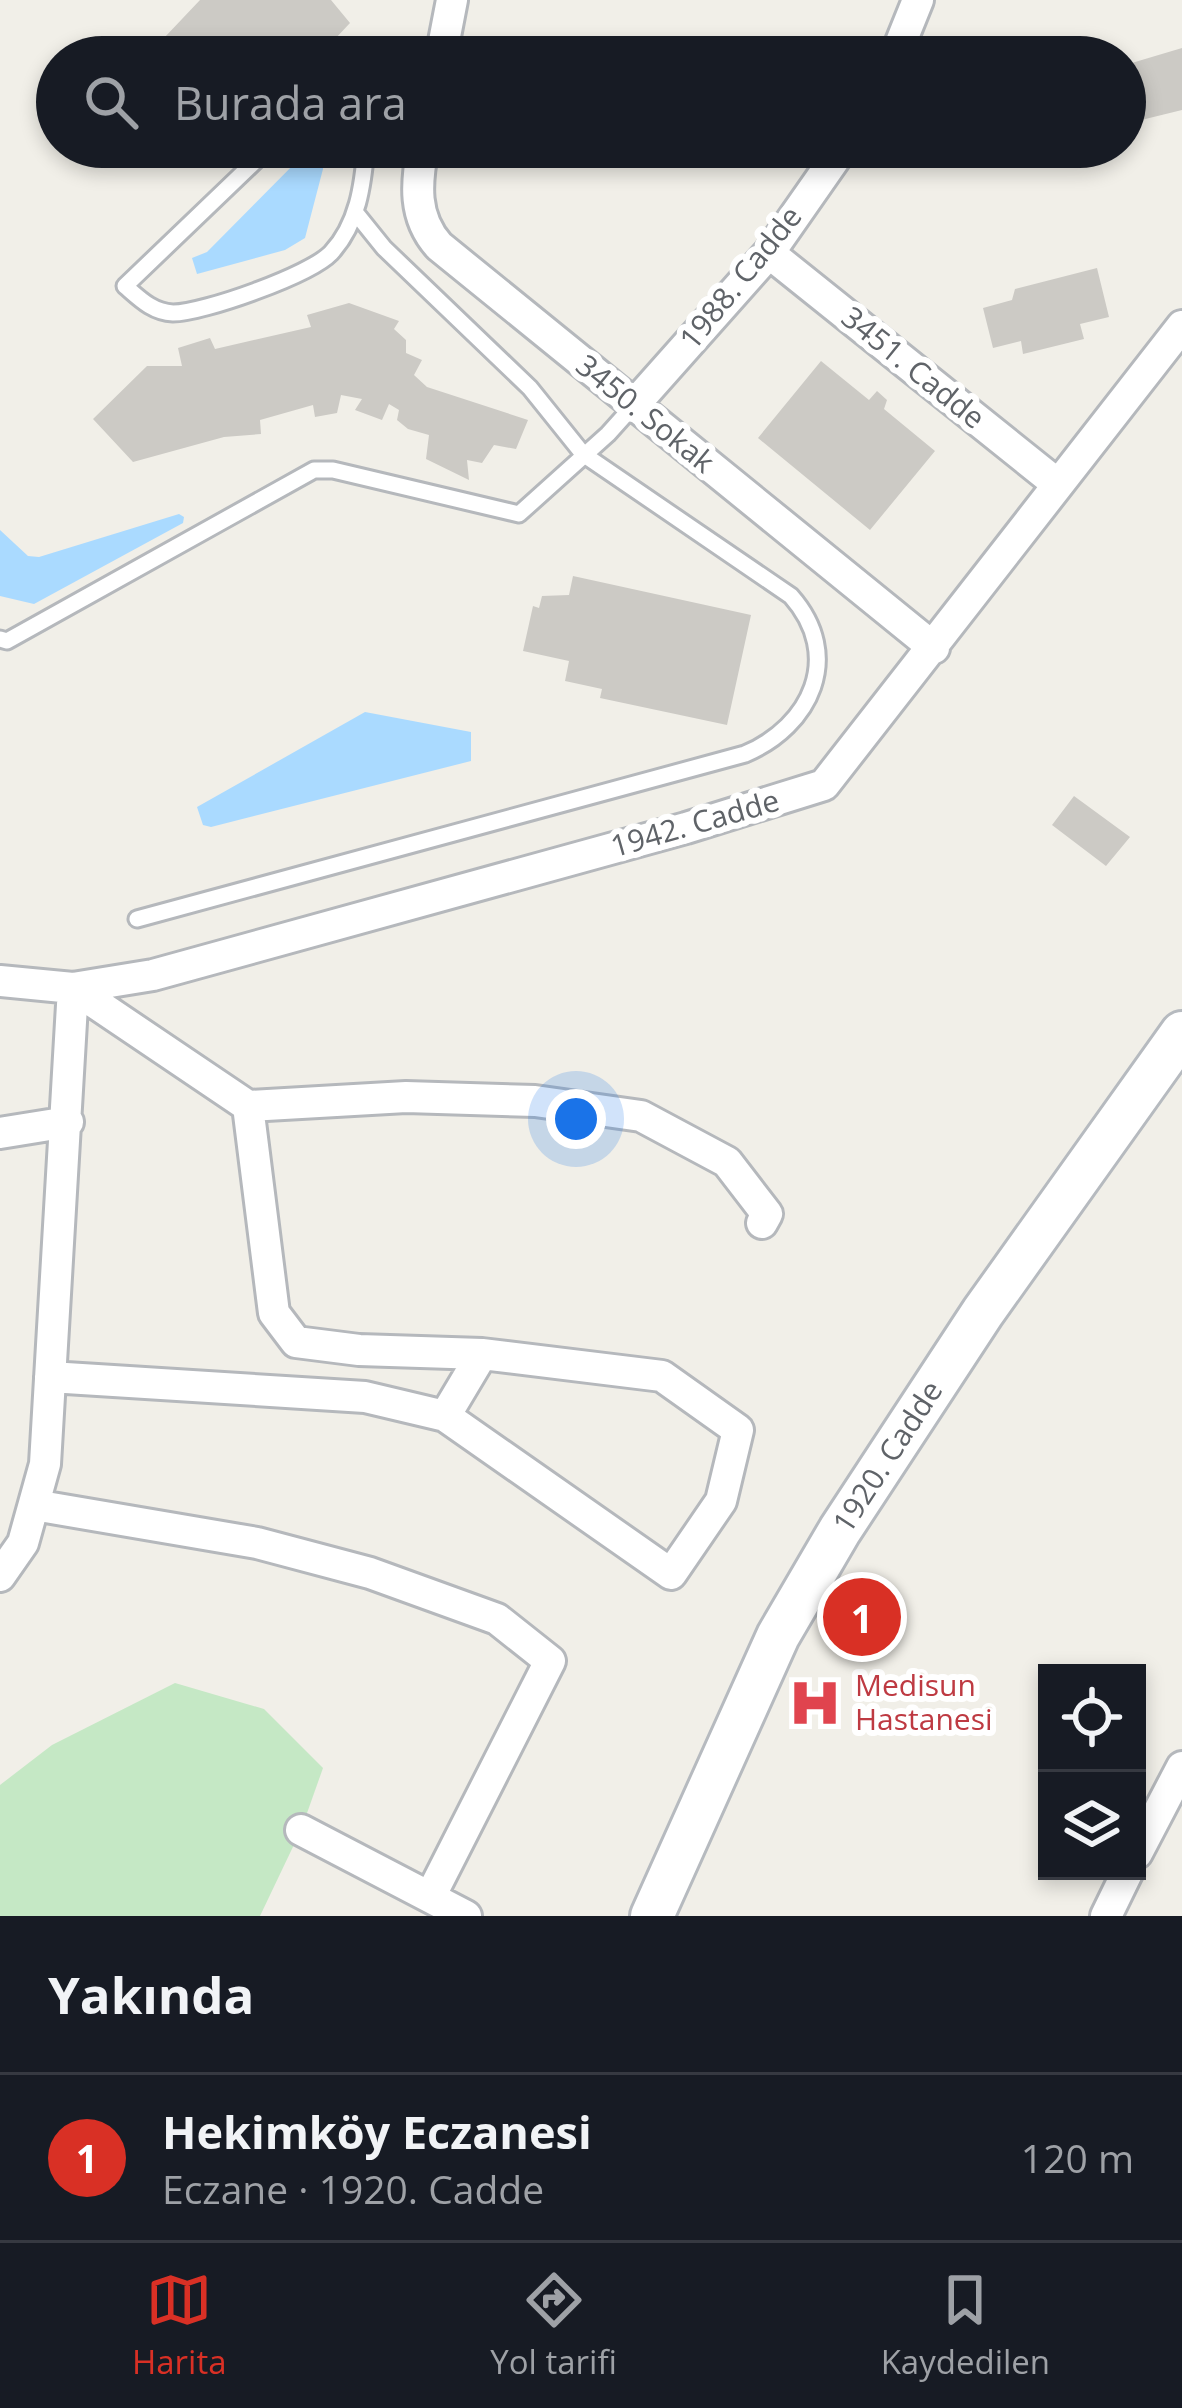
<!DOCTYPE html>
<html lang="tr">
<head>
<meta charset="utf-8">
<style>
	body { margin:0; font-family:"Open Sans",sans-serif; background:#20242c; color:#f1f3f6 }
	.controls { position:absolute; right:36px; bottom:36px; display:grid; overflow:hidden; border-radius:0px; box-shadow:0 6px 18px #0003 }
	.controls button { width:108px; height:108px; display:grid; place-items:center; padding:0; border:0; border-bottom:3px solid #363941; background:#171b24; color:#f1f3f6; font:60px sans-serif }
	.you { position:absolute; left:576px; top:1119px; width:42px; height:42px; margin:-30px; border:9px solid #fff; border-radius:50%; background:#1a73e8; box-shadow:0 0 0 18px #1a73e833 }
	.badge { display:grid; place-items:center; width:78px; height:78px; border-radius:50%; background:#d93025; color:#fff; font-size:39px; font-weight:700 }
	.pin { position:absolute; translate:-50% -50%; border:6px solid #fff; box-shadow:0 3px 12px #0006 }
	.list { margin:0; padding:0; list-style:none }
	h2 { display:flex; justify-content:space-between; align-items:center; height:156px; margin:0; padding:0 48px; font-size:51px }
	h2 small { font-size:39px; font-weight:400; color:#9ea1a6 }
	.list li { display:grid; grid-template-columns:78px 1fr auto; gap:36px; align-items:center; box-sizing:border-box; height:168px; padding:0 48px; border-top:3px solid #363941 }
	.list b { display:block; font-size:45px; white-space:nowrap }
	.list p { margin:0; font-size:39px; white-space:nowrap; color:#9ea1a6 }
	.list em { font-size:39px; font-style:normal; color:#9ea1a6 }
	.icon { flex:none; width:66px; height:66px; fill:none; stroke:currentColor; stroke-width:2; stroke-linecap:round; stroke-linejoin:round }
	.map { position:relative; flex:none; width:1182px; height:1916px; overflow:hidden }
	.search { position:absolute; background:#171b24; box-shadow:0 6px 18px #0003; left:36px; right:36px; top:36px; height:132px; display:flex; align-items:center; gap:30px; box-sizing:border-box; padding:0 42px; border-radius:66px; color:#9ea1a6; font-size:45px }
	.sheet { height:324px; background:#171b24 }
	nav { display:flex; justify-content:space-around; align-items:center; box-sizing:border-box; height:168px; border-top:3px solid #363941; background:#171b24; font-size:33px; color:#9ea1a6 }
	nav a { display:grid; justify-items:center; gap:6px }
	nav .on { color:#d93025 }
	.map>svg:first-child { display:block }
	.green { fill:#c5e8c5 }
	.water { fill:#aadaff }
	.building { fill:#cccac5 }
	.lines { fill:none; stroke-linecap:round; stroke-linejoin:round }
	.service-casing { stroke:#b5b8bc; stroke-width:21 }
	.minor-casing { stroke:#b5b8bc; stroke-width:36 }
	.secondary-casing { stroke:#b6babf; stroke-width:48 }
	.service { stroke:#fff; stroke-width:15 }
	.minor { stroke:#fff; stroke-width:30 }
	.secondary { stroke:#fff; stroke-width:42 }
	.labels { text-anchor:middle; stroke-width:12; stroke-linejoin:round; paint-order:stroke }
	.street-label { font-size:30px; fill:#5f6368; stroke:#fff }
	.health-label { font-size:30px; fill:#be3a42; stroke:#fff; text-anchor:start }
</style>
</head>
<body>
<div class="map">
<svg width="1182" height="1916" viewBox="0 0 1182 1916">
	<rect width="100%" height="100%" fill="#f1efe8"/>
	<path class="green" d="M175,1683L264,1709L323,1768L301,1830L260,1916H0V1785L52,1745Z"/>
	<path class="water" d="M306,152L323,160V169L305,238L285,250L197,274L192,258L207,252Z
		M179,514L184,517L183,523L34,604L0,596V530L28,556L39,557Z
		M365,712L471,732V761L211,827L203,825L197,807Z"/>
	<path class="building" d="M200,0H331L350,23L318,57H146Z
		M1182,48V110L1125,124V65Z
		M1097,268L1109,317L1080,324L1084,339L1023,354L1021,341L993,348L983,308L1012,300L1015,289Z
		M349,303L399,321L394,329L406,340V353L422,360L414,375L427,387L528,420L516,449L494,445L482,463L467,460L469,480L426,459L429,435L408,429L397,420L399,410L389,404L382,420L355,410L362,399L341,395L337,413L315,417L313,405L260,420L261,434L224,437L133,462L93,419L147,366H182L178,348L210,338L215,349L311,327L307,315Z
		M821,361L869,400L877,391L887,400L884,409L935,451L870,530L758,438Z
		M573,576L751,615L727,725L600,698L602,689L565,681L569,661L523,651L533,606L539,608L542,596L569,595Z
		M1074,796L1130,837L1106,866L1052,825Z"/>
	<g class="lines">
		<g class="service-casing">
			<path id="service" d="M270,147L125,286C139,298 152,312 173,313C203,313 310,275 331,253C358,224 363,185 366,147
				M0,639L7,641L314,470H333L519,514L608,434L634,405
				M137,919L745,754C811,726 844,656 791,596L583,454L530,388L384,248L355,212"/>
		</g>
		<g class="minor-casing">
			<path id="minor" d="M441,57L452,0
				M895,57L918,0
				M423,147C416,183 413,217 439,246L934,648
				M769,253L1056,483
				M634,405L769,253L843,147
				M0,981L73,988L153,975L686,828L824,785L1182,326
				M73,988L248,1106L274,1313L296,1342L359,1350L482,1354L445,1416
				M248,1106L406,1097L535,1101L641,1116L727,1162L767,1214L762,1223
				M0,1133L68,1122
				M50,1377L365,1397L445,1416L671,1574L721,1501L738,1430L662,1376L482,1354
				M34,1505L257,1543L370,1573L497,1619L550,1661L430,1897
				M0,1576L23,1543L45,1464L73,988
				M301,1830L466,1916
				M1137,1853L1182,1767
				M1106,1916L1128,1871"/>
		</g>
		<g class="secondary-casing">
			<path id="secondary" d="M652,1916L778,1636L840,1530L983,1312L1182,1033"/>
		</g>
		<use href="#service" class="service"/>
		<use href="#minor" class="minor"/>
		<use href="#secondary" class="secondary"/>
	</g>
	<defs>
		<g id="hospital-bare" transform="scale(4.14)"><path d="M-5-5h3v3.5h4V-5h3V5h-3V1.5h-4V5h-3Z" fill="#e0444e" stroke="#fff" stroke-width="2.5" paint-order="stroke"/></g>
	</defs>
	<g fill-rule="evenodd">
		<use href="#hospital-bare" x="815" y="1703"/>
	</g>
	<g class="labels">
		<g class="street-label">
			<text transform="translate(741 278) rotate(-51)" y="10">1988. Cadde</text>
			<text transform="translate(913 368) rotate(39)" y="10">3451. Cadde</text>
			<text transform="translate(645 414) rotate(39)" y="10">3450. Sokak</text>
			<text transform="translate(695 824) rotate(-16)" y="10">1942. Cadde</text>
			<text transform="translate(888 1457) rotate(-57)" y="10">1920. Cadde</text>
		</g>
		<g class="health-label">
			<text x="855" y="1696">Medisun<tspan x="855" dy="34">Hastanesi</tspan></text>
		</g>
	</g>
</svg>
<div class="controls">
<button><svg class="icon" aria-label="locate" viewBox="0 0 24 24"><circle cx="12" cy="12" r="6"/><path d="M12 2v4M12 18v4M2 12h4M18 12h4"/></svg></button>
<button><svg class="icon" aria-label="layers" viewBox="0 0 24 24"><path d="M12 4l9 5-9 5-9-5zM3 14l9 5 9-5"/></svg></button>
</div>
<div class="you"></div>
<div class="pin badge" style="left:862px;top:1617px">1</div>
<div class="search"><svg class="icon" aria-label="search" viewBox="0 0 24 24"><circle cx="10" cy="10" r="6"/><path d="M15 15l6 6"/></svg>Burada ara</div>
</div>
<section class="sheet">
<h2>Yakında<small></small></h2>
<ul class="list">
<li><span class="badge">1</span><div><b>Hekimköy Eczanesi</b><p>Eczane · 1920. Cadde</p></div><em>120 m</em></li>
</ul>
</section>
<nav>
<a class="on"><svg class="icon" aria-label="map" viewBox="0 0 24 24"><path d="M3 6l6-2 6 2 6-2v14l-6 2-6-2-6 2zM9 4v14M15 6v14"/></svg>Harita</a>
<a><svg class="icon" aria-label="directions" viewBox="0 0 24 24"><path d="M12 3l9 9-9 9-9-9zM9 14v-3h6M13 9l2 2-2 2"/></svg>Yol tarifi</a>
<a><svg class="icon" aria-label="saved" viewBox="0 0 24 24"><path d="M7 4h10v16l-5-4-5 4z"/></svg>Kaydedilen</a>
</nav>
</body>
</html>
